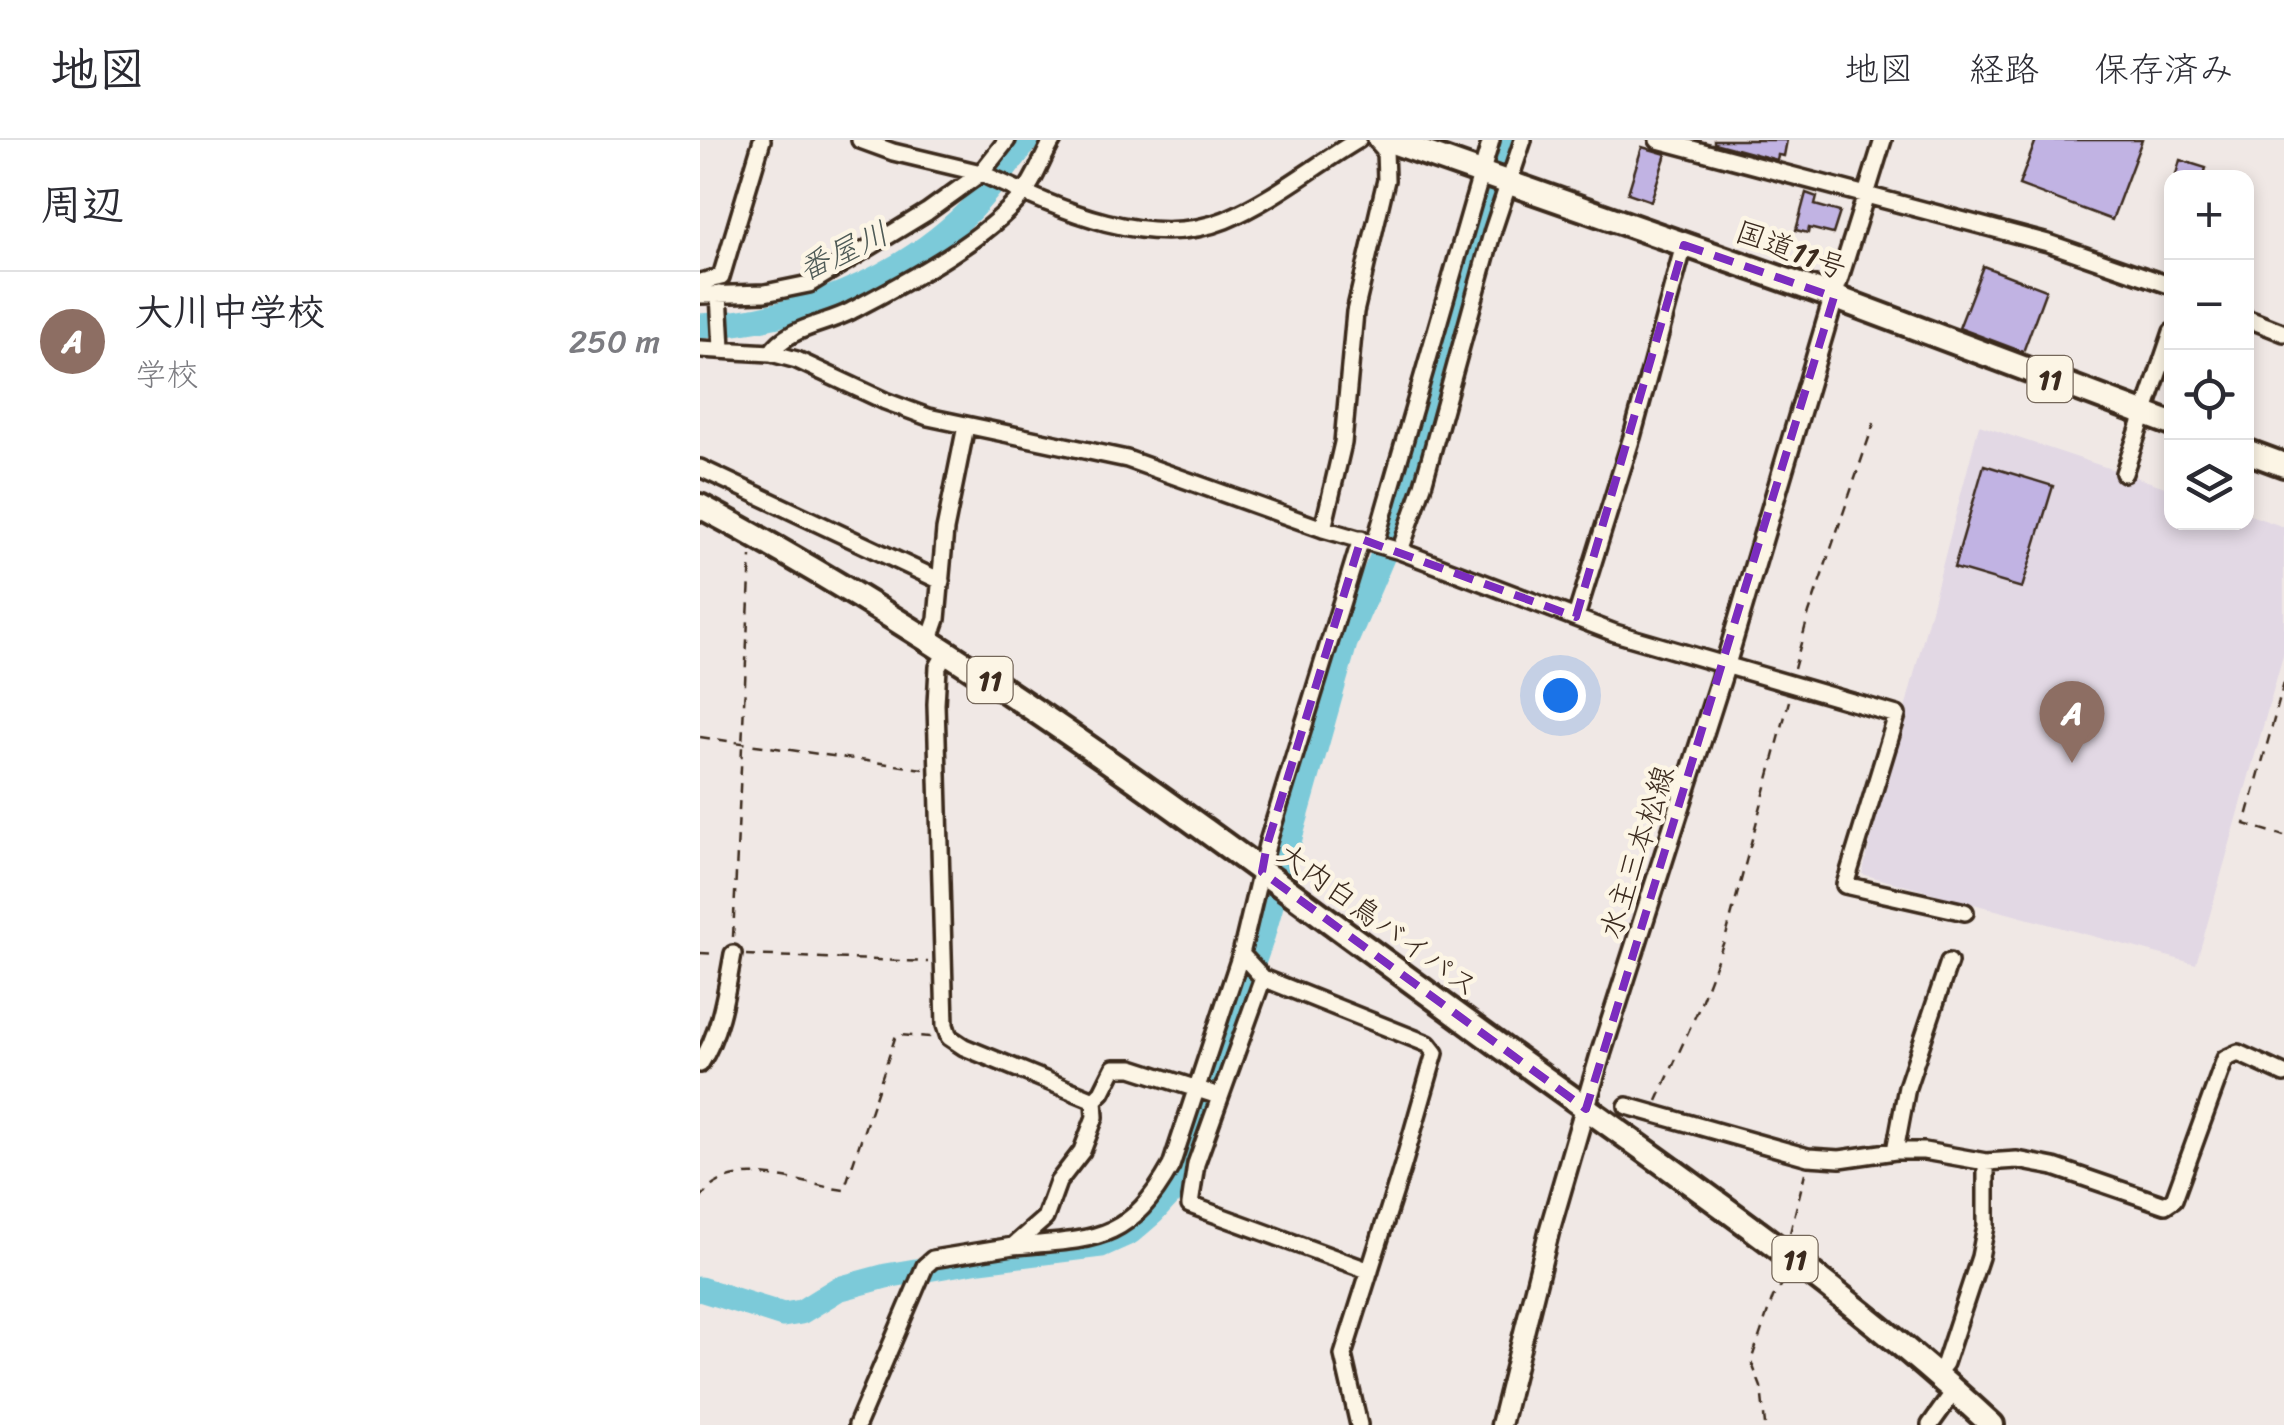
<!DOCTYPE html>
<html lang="ja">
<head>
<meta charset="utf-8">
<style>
	body { margin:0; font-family:Sriracha,"Klee One",sans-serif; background:#f2f2f3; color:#2b2b33 }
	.controls { position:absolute; right:30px; top:30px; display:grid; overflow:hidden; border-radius:20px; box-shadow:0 5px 15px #0003 }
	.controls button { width:90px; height:90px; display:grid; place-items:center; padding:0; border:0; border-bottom:2px solid #e1e1e2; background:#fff; color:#2b2b33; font:50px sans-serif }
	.you { position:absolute; left:860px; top:555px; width:35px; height:35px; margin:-25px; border:8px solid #fff; border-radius:50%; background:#1a73e8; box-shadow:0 0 0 15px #1a73e833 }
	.badge { display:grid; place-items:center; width:65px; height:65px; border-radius:50%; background:#ea580c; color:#fff; font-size:32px; font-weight:700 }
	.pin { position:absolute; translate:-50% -82px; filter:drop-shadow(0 2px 5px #0008) }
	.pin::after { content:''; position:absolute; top:52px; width:35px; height:30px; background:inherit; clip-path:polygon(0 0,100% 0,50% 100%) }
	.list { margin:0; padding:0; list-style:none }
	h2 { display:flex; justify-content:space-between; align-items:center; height:130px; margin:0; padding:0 40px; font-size:42px }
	h2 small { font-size:32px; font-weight:400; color:#7c7c81 }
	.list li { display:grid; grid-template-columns:65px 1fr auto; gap:30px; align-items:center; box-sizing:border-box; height:140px; padding:0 40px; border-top:2px solid #e1e1e2 }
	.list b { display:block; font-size:38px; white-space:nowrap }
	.list p { margin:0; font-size:32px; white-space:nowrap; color:#7c7c81 }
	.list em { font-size:32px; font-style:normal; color:#7c7c81 }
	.icon { flex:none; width:55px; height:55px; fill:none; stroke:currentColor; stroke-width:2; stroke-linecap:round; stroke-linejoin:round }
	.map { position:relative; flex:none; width:1584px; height:1285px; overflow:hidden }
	header { display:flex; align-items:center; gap:60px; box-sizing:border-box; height:140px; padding:0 50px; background:#fff; border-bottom:2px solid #e1e1e2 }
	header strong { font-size:48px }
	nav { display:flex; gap:55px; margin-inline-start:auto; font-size:35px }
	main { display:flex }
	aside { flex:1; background:#fff }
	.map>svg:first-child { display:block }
	.built { fill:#e2d8e4 }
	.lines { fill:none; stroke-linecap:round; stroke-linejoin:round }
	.river { stroke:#7ccad9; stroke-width:25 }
	.building { fill:#c1b3e3; stroke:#3b2a1e; stroke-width:2.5 }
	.minor-casing { stroke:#3b2a1e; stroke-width:22 }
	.major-casing { stroke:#3b2a1e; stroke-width:25 }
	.highway-casing { stroke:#3b2a1e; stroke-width:30 }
	.path { stroke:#3b2a1e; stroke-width:2.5; stroke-dasharray:10 8; stroke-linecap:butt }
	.minor { stroke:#fcf5e5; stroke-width:15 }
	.major { stroke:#fcf5e5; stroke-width:18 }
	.highway { stroke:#fcf5e5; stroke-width:22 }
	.marked { fill:none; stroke:#7b2cbf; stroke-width:8; stroke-dasharray:20 12; stroke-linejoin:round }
	.labels { text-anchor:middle; stroke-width:9; stroke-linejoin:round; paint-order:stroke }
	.shield { fill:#fcf5e5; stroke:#75675a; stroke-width:2.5 }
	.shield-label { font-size:28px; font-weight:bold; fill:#3b2a1e }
	.street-label { font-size:30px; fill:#3b2a1e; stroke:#fcf5e5 }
	.water-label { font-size:32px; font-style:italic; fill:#4e5a56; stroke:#fcf5e5 }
</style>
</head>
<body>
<header>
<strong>地図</strong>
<nav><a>地図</a><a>経路</a><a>保存済み</a></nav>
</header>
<main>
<aside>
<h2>周辺<small></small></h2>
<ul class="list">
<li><span class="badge" style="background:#8d6e63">A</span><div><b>大川中学校</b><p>学校</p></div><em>250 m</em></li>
</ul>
</aside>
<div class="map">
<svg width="1584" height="1285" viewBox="0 0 1584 1285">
	<rect width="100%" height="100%" fill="#f0e8e5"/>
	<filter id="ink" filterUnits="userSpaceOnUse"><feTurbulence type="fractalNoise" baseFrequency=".01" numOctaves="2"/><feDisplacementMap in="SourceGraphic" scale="20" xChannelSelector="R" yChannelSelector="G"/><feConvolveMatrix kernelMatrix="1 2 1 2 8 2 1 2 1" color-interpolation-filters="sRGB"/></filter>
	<g filter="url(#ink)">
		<path class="built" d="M1279,285L1471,349L1472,382H1546L1547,374L1584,387V512L1496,824L1162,734Z"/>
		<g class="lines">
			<path class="river" d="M0,186C95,182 201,140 269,71C290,49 308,24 327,0
				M0,1149L83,1175L101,1172L138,1149L186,1136L280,1120L401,1105L430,1092L452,1073L472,1051L485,1022L562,797L645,503L692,394L807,0"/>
		</g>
		<path class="building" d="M1014,0H1087L1084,16L1078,15L1077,20L1014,3Z
			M1336,0H1442L1412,80L1319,45Z
			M942,7L966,14L951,61L928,53Z
			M1480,20L1506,28L1503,38H1475Z
			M1106,53L1117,57L1115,65L1140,72L1133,94L1109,88L1108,93L1096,90Z
			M1283,126L1346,150L1323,212L1259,188Z
			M1284,325L1353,346L1322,448L1254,428Z"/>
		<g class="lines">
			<g class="minor-casing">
				<path id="minor" d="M160,0L193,12L281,33L307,0
					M958,0L1348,103L1472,146
					M0,142L21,137L62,0
					M19,154L22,208
					M0,155L65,153L109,144L227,72L281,33C353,66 446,112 525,80C573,60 614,26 658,0
					M1134,157L1183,0
					M1546,178L1584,193
					M0,209L71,213L97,220L185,261L228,277L427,319L623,389L700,411L915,493L1197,575L1145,745L1265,772
					M71,213C87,187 125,185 151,171C207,141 282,103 323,54C336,39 342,17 353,0
					M0,328L241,441
					M1424,333L1472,192
					M623,389L643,303L655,172L686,40L685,10L676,0
					M675,403L791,0
					M700,411L723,345L793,90L823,0
					M876,477L932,297L984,105
					M230,499L237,479L245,390L266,286
					M247,511L238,527L236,564L245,885L249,897L264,907L394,960
					M541,814L563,838L728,904L735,913L703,1025L643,1215L659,1285
					M563,838L496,1024L490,1065L670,1131
					M0,924C21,891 26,852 33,814
					M927,966L1108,1017L1140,1019L1195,1011H1224L1286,1022L1317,1020L1354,1027L1465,1065L1474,1059L1525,919L1538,913L1584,934
					M1195,1011L1207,947L1249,822
					M313,1106C394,1099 428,1103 471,1026L541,814L567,705L661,399
					M1237,1233L1245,1223L1280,1117L1286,1086V1022
					M157,1285L225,1126L233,1119L313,1106L345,1078L358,1042L382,1011L395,977L394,960L402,952L414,928H432L519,956
					M1230,1285L1255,1250"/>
			</g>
			<g class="major-casing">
				<path id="major" d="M801,1285L849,1092L901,913L1025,526L1134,157"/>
			</g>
			<g class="highway-casing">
				<path id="highway" d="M687,0L1134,157L1472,284
					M1546,311L1584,325
					M0,366C273,511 518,700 767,882C945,1013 1130,1134 1292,1285"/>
			</g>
			<path class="path" d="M1094,529L1109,473L1174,283
				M1584,543L1545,684L1584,696
				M0,597L223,629
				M33,797L51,416
				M0,813L18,814
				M46,815L228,822
				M957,961L998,870L1026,796L1089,561
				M0,1060C27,1013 103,1045 144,1050L196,895L232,897
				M1090,1093L1105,1033
				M1065,1285L1061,1247L1051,1221L1073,1157L1086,1139"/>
			<use href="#minor" class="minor"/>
			<use href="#major" class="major"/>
			<use href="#highway" class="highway"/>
		</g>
	</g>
	<path class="marked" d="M984,105L1134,157L886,969L562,732L567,705L661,399L876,477Z"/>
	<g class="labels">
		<g class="shield">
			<rect x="1327.5" y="216" width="45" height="46" rx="8"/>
			<rect x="267.5" y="517" width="45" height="46" rx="8"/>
			<rect x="1072.5" y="1096" width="45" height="46" rx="8"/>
		</g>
		<g class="shield-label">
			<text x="1350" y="249">11</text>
			<text x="290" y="550">11</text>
			<text x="1095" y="1129">11</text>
		</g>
		<g class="street-label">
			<text transform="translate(1091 110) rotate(20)" y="10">国道11号</text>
			<text transform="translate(937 712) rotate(-72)" y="10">水主三本松線</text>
			<text transform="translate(678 780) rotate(36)" y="10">大内白鳥バイパス</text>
		</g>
		<g class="water-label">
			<text transform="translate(143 111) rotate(-25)" y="11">番屋川</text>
		</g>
	</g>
</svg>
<div class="controls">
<button>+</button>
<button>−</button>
<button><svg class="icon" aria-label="locate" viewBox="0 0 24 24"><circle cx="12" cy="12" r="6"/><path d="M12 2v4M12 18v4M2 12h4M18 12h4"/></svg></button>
<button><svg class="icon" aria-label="layers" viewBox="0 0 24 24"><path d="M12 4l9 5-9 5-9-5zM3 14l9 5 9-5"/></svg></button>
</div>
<div class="you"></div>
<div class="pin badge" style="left:1372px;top:623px;background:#8d6e63">A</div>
</div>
</main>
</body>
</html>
